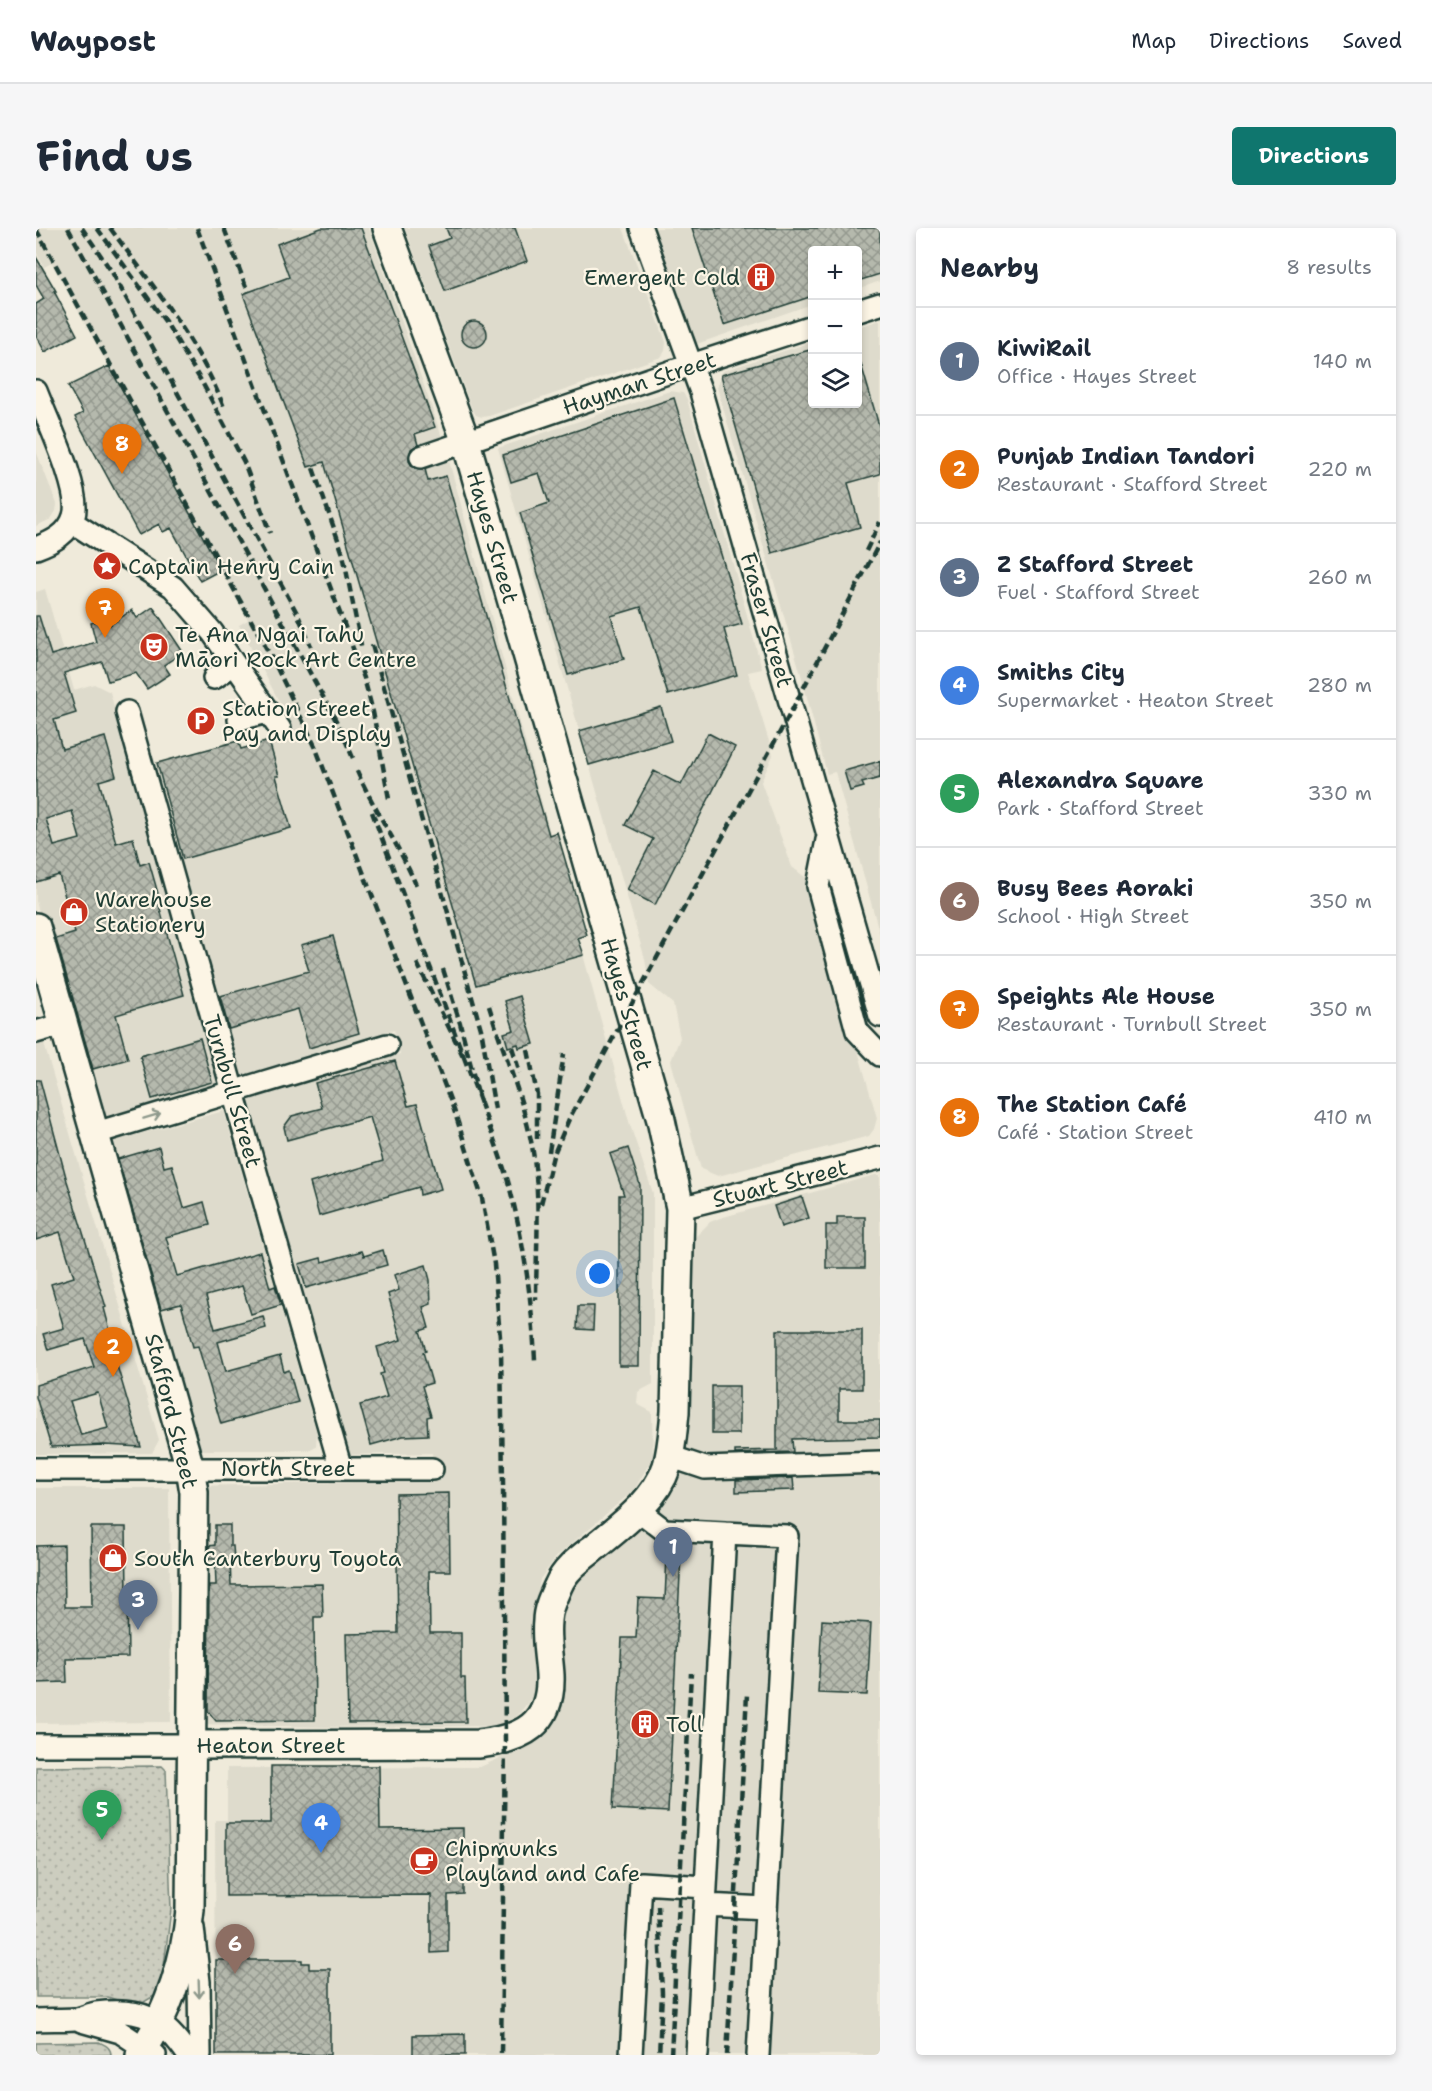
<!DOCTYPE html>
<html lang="en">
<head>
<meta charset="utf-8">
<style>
	body { margin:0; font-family:"Shantell Sans",sans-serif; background:#f6f6f7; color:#1f2937 }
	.controls { position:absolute; right:18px; top:18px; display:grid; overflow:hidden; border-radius:6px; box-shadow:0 3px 9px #0003 }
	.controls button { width:54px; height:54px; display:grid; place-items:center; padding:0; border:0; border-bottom:2px solid #e0e1e3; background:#fff; color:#1f2937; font:30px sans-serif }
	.you { position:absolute; left:564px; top:1046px; width:21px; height:21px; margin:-15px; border:4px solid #fff; border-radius:50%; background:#1a73e8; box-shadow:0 0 0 9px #1a73e833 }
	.badge { display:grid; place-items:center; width:39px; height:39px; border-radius:50%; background:#0f766e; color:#fff; font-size:20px; font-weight:700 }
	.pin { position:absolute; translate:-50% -50px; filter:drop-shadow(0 2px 3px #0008) }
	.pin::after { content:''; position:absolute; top:32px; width:21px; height:18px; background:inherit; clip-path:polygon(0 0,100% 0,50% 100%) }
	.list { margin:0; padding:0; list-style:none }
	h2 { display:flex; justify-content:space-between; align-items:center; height:78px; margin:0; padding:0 24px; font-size:26px }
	h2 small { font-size:20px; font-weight:400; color:#747a83 }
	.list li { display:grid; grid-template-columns:39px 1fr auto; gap:18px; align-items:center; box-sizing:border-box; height:108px; padding:0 24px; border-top:2px solid #e0e1e3 }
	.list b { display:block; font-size:22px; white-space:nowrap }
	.list p { margin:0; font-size:20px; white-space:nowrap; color:#747a83 }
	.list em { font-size:20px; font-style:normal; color:#747a83 }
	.icon { flex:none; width:33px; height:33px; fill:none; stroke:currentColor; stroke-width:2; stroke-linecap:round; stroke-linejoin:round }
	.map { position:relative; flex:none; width:844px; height:1827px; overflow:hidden; border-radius:6px }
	header { display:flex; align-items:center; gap:36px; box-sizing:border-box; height:84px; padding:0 30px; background:#fff; border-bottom:2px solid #e0e1e3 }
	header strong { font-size:28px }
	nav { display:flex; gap:33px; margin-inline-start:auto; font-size:21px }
	.intro { display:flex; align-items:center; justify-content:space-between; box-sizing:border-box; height:144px; padding:0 36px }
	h1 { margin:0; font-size:42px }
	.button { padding:15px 27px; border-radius:6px; background:#0f766e; color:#fff; font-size:21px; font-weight:700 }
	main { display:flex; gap:36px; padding:0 36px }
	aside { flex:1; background:#fff; border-radius:6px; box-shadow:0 3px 9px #0003 }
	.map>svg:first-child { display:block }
	.built { fill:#dedbcc }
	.park { fill:url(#park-dots); stroke:#76857a; stroke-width:1.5 }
	.building { fill:url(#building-cross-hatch); stroke:#1f3d34; stroke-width:1.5; fill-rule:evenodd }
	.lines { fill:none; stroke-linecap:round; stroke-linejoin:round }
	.minor-casing { stroke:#1f3d34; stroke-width:26 }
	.major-casing { stroke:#1f3d34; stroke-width:32 }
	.minor { stroke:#fcf5e5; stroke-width:21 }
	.major { stroke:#fcf5e5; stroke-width:27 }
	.rail { stroke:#1f3d34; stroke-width:4.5; stroke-dasharray:9 4.5; stroke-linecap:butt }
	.oneway { stroke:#8e998c }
	.labels { text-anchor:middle; stroke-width:4.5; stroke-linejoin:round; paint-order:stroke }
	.poi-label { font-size:22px; fill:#1f3d34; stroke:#fcf5e5; text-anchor:start }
	.street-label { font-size:22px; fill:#1f3d34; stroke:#fcf5e5 }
</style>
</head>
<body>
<header>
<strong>Waypost</strong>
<nav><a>Map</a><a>Directions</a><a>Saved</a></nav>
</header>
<div class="intro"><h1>Find us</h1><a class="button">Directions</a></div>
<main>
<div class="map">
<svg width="844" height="1827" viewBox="0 0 844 1827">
	<defs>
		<pattern id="park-dots" width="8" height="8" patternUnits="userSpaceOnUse" patternTransform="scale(1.5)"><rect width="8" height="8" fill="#cccdbf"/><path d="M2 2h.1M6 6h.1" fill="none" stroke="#afb1a5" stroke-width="1.8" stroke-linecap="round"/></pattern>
		<pattern id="building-cross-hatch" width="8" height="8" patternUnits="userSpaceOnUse" patternTransform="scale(1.5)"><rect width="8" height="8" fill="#b5b9ad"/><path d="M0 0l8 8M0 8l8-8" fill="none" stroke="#93988e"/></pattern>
	</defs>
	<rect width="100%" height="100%" fill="#efeada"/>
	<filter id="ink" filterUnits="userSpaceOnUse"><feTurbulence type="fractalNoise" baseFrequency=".0167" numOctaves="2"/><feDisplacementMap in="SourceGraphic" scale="12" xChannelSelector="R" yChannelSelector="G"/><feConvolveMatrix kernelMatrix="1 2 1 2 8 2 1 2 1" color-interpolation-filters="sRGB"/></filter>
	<g filter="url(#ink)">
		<path class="built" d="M0,0H333L409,218L570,811L594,897L617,965V1156L602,1164L601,1176L616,1184L617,1229L598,1262L521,1328L504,1351L500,1378V1464L482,1487L462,1498L288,1499L161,1496L160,1258L398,1252L396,1225L311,1227L212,868L364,826L358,802L202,850L121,535L202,513L205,521L248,509L253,508L256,498L203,397L212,392L16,35L8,39L0,24Z
			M369,0H587L630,114L629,123L625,129L453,188L446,189L440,187L436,181Z
			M614,0H844V53L822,61V22H776V76L655,118Z
			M844,92V707L799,544L791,546L766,450L681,159L687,143L776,114V176H822V99Z
			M634,163L647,165L651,171L726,441L712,444L737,527L725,554L756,639L774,653L841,890L838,901L833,908L682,948L665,941L635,833L644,810L637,776L613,756L609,731L462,220Z
			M0,223L21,276L20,283L15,291L0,298Z
			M9,361L38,462L58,456L74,464L182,858L59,891L0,673V364Z
			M6,809L123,1212L116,1225L0,1226V811Z
			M188,883L281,1206L280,1218L273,1222H164L158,1212L70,915Z
			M839,947H844V1827H180L179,1592H191V1540L444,1539L500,1514L513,1499L524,1478L526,1467L518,1402L531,1364L542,1351L625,1281L642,1253L646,1239L657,1016L660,1008L674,994L684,990Z
			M0,1260H133L135,1494L0,1495Z"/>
		<path class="park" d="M126,1538L130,1542L135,1681L126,1754L118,1768L108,1774L92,1776L72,1769H0V1539Z
			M63,1814C69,1817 75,1819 75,1827H0V1815Z"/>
		<path class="building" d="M285,0H325L399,199L379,206L382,217L375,221L373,233L377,239L389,241L392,253L410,248L513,607L521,604L551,707L542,710L548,727L440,757L288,234L272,239L207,66L253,49L241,16Z
			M410,0H479L491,33L409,63L393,18L414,10Z
			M656,0H844V46L822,53V22H777V68L688,97Z
			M0,29L20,63H18L41,107L9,124L0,107V76L8,71L0,57Z
			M425 106a13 13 0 1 1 26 0a13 13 0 1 1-26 0Z
			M777,121V176H822V137L825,136L844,201V246L812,255L824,299L736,325L685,147Z
			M73,138L185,342L164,353L135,300L127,304L123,296L103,307L39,189L47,185L32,158Z
			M638,170L706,396L688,401L701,447L632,467L605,379L575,388L588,431L532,447L484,285L513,275L503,245L475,254L467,227Z
			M117,379L147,424L128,437L134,446L111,461L100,445L72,453L66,434L28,445L40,485L18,492L26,521L69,509L80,548L63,553L80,615L97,610L104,637L113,634L125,676L123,677L148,767L80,787L92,831L57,841L20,711L39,705L23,647L0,654V388H3L15,427L60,414L55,395L72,390L74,397L96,382L101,390ZM36,583L44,611L18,618L10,591Z
			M625,479L635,513L553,537L543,503Z
			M672,505L699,519L619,677L591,662L617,611L589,597L618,543L645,557Z
			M202,513L205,521L233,513L243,548H240L255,600L147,631L121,535Z
			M844,533V550L826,555L828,559L814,563L808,543Z
			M297,708L323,805L273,820L262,781L193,801L184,768L273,743L265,717Z
			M484,768L498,816L483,820L482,816L472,819L468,805L478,802L469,773Z
			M164,810L176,854L116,871L104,828Z
			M359,833L372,878L381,876L405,961L384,967L383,959L283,988L274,955L347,933L334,889L251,912L248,899L256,888L286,880L279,855Z
			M0,852H4L31,953L70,1079L68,1080L75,1106L72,1107L105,1219L69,1217L15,1219L0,1169V1157L58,1139L49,1111L12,1122L7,1106L28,1100L15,1056L38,1049L24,1004L0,1012ZM62,1165L72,1200L45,1207L34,1173Z
			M123,919L128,939L136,937L148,980L168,974L174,997L130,1009L141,1048L224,1024L234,1060L239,1058L245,1077L215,1086L206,1058L170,1068L179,1101L227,1088L230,1100L182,1114L190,1143L244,1128L248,1144L253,1142L262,1174L185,1196L162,1118L157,1119L145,1076L125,1081L82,931Z
			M592,920L604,957L603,1138H583V967H588L574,926Z
			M766,969L773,990L745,999L738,978Z
			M801,989H829V1040H790V997H801Z
			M347,1022L351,1037L270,1060L263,1036L285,1030L286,1034L326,1023L328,1028Z
			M390,1037L394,1052L395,1076L387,1079L393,1100L384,1103L390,1123L387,1124L396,1155L386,1158L395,1188L391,1189L392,1207L367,1208L335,1217L324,1177L351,1169L344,1146L348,1145L341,1119L365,1112L352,1066L363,1062L358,1047Z
			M542,1078H558L557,1102L541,1101Z
			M741,1102H826V1161H803V1192H844V1209L756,1211L757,1224L699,1226V1223L741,1222Z
			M676,1158H703V1206H676Z
			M757,1250L758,1262L700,1264V1252Z
			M413,1265L414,1343H393L394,1405H425V1450H429L430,1494L312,1495L310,1406L362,1405L360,1266Z
			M179,1297H194V1318H197L198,1331H194L195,1357L286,1356L287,1389H278L279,1492L180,1493L172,1483L173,1357H180L179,1330H173V1318L179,1317Z
			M55,1299H90L92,1429L30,1430L31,1454L0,1455V1318L28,1317L29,1379H56Z
			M631,1327H645L632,1584L577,1581L586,1410H600L602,1370L629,1371Z
			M786,1392L835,1395L831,1467L782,1465Z
			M235,1538H343L344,1601L427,1600V1666L412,1667V1724L395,1725V1667L190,1668V1595H235Z
			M180,1732H266V1735H273V1741H294V1827H180Z
			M429,1806V1827H377V1807Z"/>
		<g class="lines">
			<g class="minor-casing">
				<path id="minor" d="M605,0L665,164L844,788
					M822,83L844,76
					M0,163C10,190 46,263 38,288C33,306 16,314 0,320
					M385,229L640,142L776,98
					M36,294L137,359L176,404L244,501
					M178,450L198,436
					M91,484L197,864L305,1241
					M203,491L232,484
					M791,612L782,658L821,803L844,827
					M0,804L28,796
					M60,905L351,817
					M644,980L844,930
					M633,1228L669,1240L844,1234
					M0,1241H396
					M602,1282L628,1302L751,1308L722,1827
					M0,1517H156
					M669,1677L730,1680
					M157,1700L163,1754L164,1827
					M0,1792C12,1791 25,1792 38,1791C46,1791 53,1786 60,1785C105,1780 127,1789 152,1827
					M45,1793L84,1804L119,1827
					M595,1827L605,1655L670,1659
					M661,1827L689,1305"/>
			</g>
			<g class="major-casing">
				<path id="major" d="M0,699L154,1240L158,1264L154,1682C149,1734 133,1783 104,1827
					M156,1517L442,1516C486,1511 516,1497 514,1447C513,1429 509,1411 511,1393C511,1381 517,1369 522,1358C529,1341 545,1330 559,1319C586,1297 620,1272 631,1238C636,1220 637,1202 639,1184L644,980L625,892L430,214L351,0"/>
			</g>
			<use href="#minor" class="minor"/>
			<use href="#major" class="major"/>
			<path class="rail" d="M32,0L304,500L317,530
				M46,0L76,44L262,387L275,418
				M61,0L131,96L167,156L208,234L234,305
				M74,0C117,58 163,114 189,182
				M161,0L328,450L337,484L353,571
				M188,0L212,64
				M0,1L239,436L279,518L418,882L446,970L458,1036L465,1121L467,1254L469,1513L465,1827
				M277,240L307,326L326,422
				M830,323L844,294
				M336,417L445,801L459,881
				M321,543C338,582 363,617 380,657
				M336,584L429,832L381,735
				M407,741L424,795L444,873L429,832
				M453,778C468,827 489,874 497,924C505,972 500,1023 500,1072
				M476,819L484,845
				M492,822L501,866V914
				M444,873C454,901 465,929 473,957C488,1014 496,1073 499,1132
				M513,924L528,826
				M505,976L517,928L533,891L756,482L844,314
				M622,1678L626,1765L623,1827
				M635,1827L655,1445
				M691,1827L711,1466"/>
		</g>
		<defs><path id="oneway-shaft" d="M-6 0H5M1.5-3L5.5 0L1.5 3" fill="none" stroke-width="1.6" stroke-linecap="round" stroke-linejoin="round" transform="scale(1.5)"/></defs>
		<g class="oneway">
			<use href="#oneway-shaft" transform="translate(116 888) rotate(-17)"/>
			<use href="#oneway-shaft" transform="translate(163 1761) rotate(88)"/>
		</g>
	</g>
	<defs>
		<g id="building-disc" transform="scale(1.5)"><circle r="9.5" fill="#c8321e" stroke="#fcf5e5"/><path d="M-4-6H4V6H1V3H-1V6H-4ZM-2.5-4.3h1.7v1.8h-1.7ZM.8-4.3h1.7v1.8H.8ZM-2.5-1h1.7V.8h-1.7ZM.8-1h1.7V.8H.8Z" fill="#fff"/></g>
		<g id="sight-disc" transform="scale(1.5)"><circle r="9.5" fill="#c8321e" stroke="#fcf5e5"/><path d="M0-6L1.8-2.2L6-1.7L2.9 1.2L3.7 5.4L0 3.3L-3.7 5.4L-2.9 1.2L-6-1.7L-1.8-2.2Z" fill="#fff"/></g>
		<g id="theatre-disc" transform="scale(1.5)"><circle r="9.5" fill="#c8321e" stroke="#fcf5e5"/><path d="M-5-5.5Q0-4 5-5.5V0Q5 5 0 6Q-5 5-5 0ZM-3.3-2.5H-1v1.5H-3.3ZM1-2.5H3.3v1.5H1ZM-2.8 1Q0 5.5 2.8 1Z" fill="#fff"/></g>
		<g id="parking-disc" transform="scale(1.5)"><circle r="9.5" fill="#c8321e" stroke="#fcf5e5"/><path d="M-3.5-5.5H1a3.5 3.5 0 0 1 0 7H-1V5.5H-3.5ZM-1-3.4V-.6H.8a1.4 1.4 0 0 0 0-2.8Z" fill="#fff"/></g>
		<g id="shop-disc" transform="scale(1.5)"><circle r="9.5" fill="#c8321e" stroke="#fcf5e5"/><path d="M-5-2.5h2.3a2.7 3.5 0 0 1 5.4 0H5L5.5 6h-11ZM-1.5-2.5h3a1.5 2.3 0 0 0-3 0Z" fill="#fff"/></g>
		<g id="cafe-disc" transform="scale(1.5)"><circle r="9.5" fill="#c8321e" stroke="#fcf5e5"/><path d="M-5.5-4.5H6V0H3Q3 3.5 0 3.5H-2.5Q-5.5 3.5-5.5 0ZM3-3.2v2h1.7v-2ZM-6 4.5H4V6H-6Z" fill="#fff"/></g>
	</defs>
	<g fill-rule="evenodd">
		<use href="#building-disc" x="725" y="49"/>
		<use href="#sight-disc" x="71" y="338"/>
		<use href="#theatre-disc" x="118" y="419"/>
		<use href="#parking-disc" x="165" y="493"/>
		<use href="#shop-disc" x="38" y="684"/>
		<use href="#shop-disc" x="77" y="1330"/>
		<use href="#building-disc" x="609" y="1496"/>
		<use href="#cafe-disc" x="388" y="1633"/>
	</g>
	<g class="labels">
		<g class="poi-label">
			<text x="704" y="57" text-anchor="end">Emergent Cold</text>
			<text x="92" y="346">Captain Henry Cain</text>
			<text x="139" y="414">Te Ana Ngai Tahu<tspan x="139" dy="25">Māori Rock Art Centre</tspan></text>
			<text x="186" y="488">Station Street<tspan x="186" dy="25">Pay and Display</tspan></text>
			<text x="59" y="679">Warehouse<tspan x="59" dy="25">Stationery</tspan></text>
			<text x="98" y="1338">South Canterbury Toyota</text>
			<text x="630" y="1504">Toll</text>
			<text x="409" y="1628">Chipmunks<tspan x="409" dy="25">Playland and Cafe</tspan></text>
		</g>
		<g class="street-label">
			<text transform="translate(603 155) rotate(-18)" y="8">Hayman Street</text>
			<text transform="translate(457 309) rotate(74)" y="8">Hayes Street</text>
			<text transform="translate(731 392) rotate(74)" y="8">Fraser Street</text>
			<text transform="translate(591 776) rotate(74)" y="8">Hayes Street</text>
			<text transform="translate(197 863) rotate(74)" y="8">Turnbull Street</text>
			<text transform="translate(744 955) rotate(-14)" y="8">Stuart Street</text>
			<text transform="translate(136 1183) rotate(76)" y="8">Stafford Street</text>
			<text x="252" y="1248">North Street</text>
			<text x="235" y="1525">Heaton Street</text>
		</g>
	</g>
</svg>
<div class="controls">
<button>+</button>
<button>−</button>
<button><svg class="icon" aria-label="layers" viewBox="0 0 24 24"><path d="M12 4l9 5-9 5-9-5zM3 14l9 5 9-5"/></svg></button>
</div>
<div class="you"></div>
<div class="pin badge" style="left:637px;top:1349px;background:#5c6f8a">1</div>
<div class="pin badge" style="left:77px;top:1149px;background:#e8710a">2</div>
<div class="pin badge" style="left:102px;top:1402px;background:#5c6f8a">3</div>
<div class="pin badge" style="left:285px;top:1625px;background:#3f7fe0">4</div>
<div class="pin badge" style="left:66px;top:1612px;background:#2e9e5b">5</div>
<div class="pin badge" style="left:199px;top:1746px;background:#8d6e63">6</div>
<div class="pin badge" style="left:69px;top:410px;background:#e8710a">7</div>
<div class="pin badge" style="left:86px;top:246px;background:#e8710a">8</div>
</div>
<aside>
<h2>Nearby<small>8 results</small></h2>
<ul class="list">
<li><span class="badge" style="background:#5c6f8a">1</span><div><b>KiwiRail</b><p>Office · Hayes Street</p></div><em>140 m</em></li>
<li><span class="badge" style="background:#e8710a">2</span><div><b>Punjab Indian Tandori</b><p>Restaurant · Stafford Street</p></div><em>220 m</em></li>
<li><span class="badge" style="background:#5c6f8a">3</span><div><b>Z Stafford Street</b><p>Fuel · Stafford Street</p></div><em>260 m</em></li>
<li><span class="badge" style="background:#3f7fe0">4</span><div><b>Smiths City</b><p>Supermarket · Heaton Street</p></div><em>280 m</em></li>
<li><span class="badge" style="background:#2e9e5b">5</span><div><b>Alexandra Square</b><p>Park · Stafford Street</p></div><em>330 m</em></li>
<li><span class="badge" style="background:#8d6e63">6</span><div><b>Busy Bees Aoraki</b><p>School · High Street</p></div><em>350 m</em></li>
<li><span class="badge" style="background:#e8710a">7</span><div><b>Speights Ale House</b><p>Restaurant · Turnbull Street</p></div><em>350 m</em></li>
<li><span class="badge" style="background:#e8710a">8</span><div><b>The Station Café</b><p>Café · Station Street</p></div><em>410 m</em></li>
</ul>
</aside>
</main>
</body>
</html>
